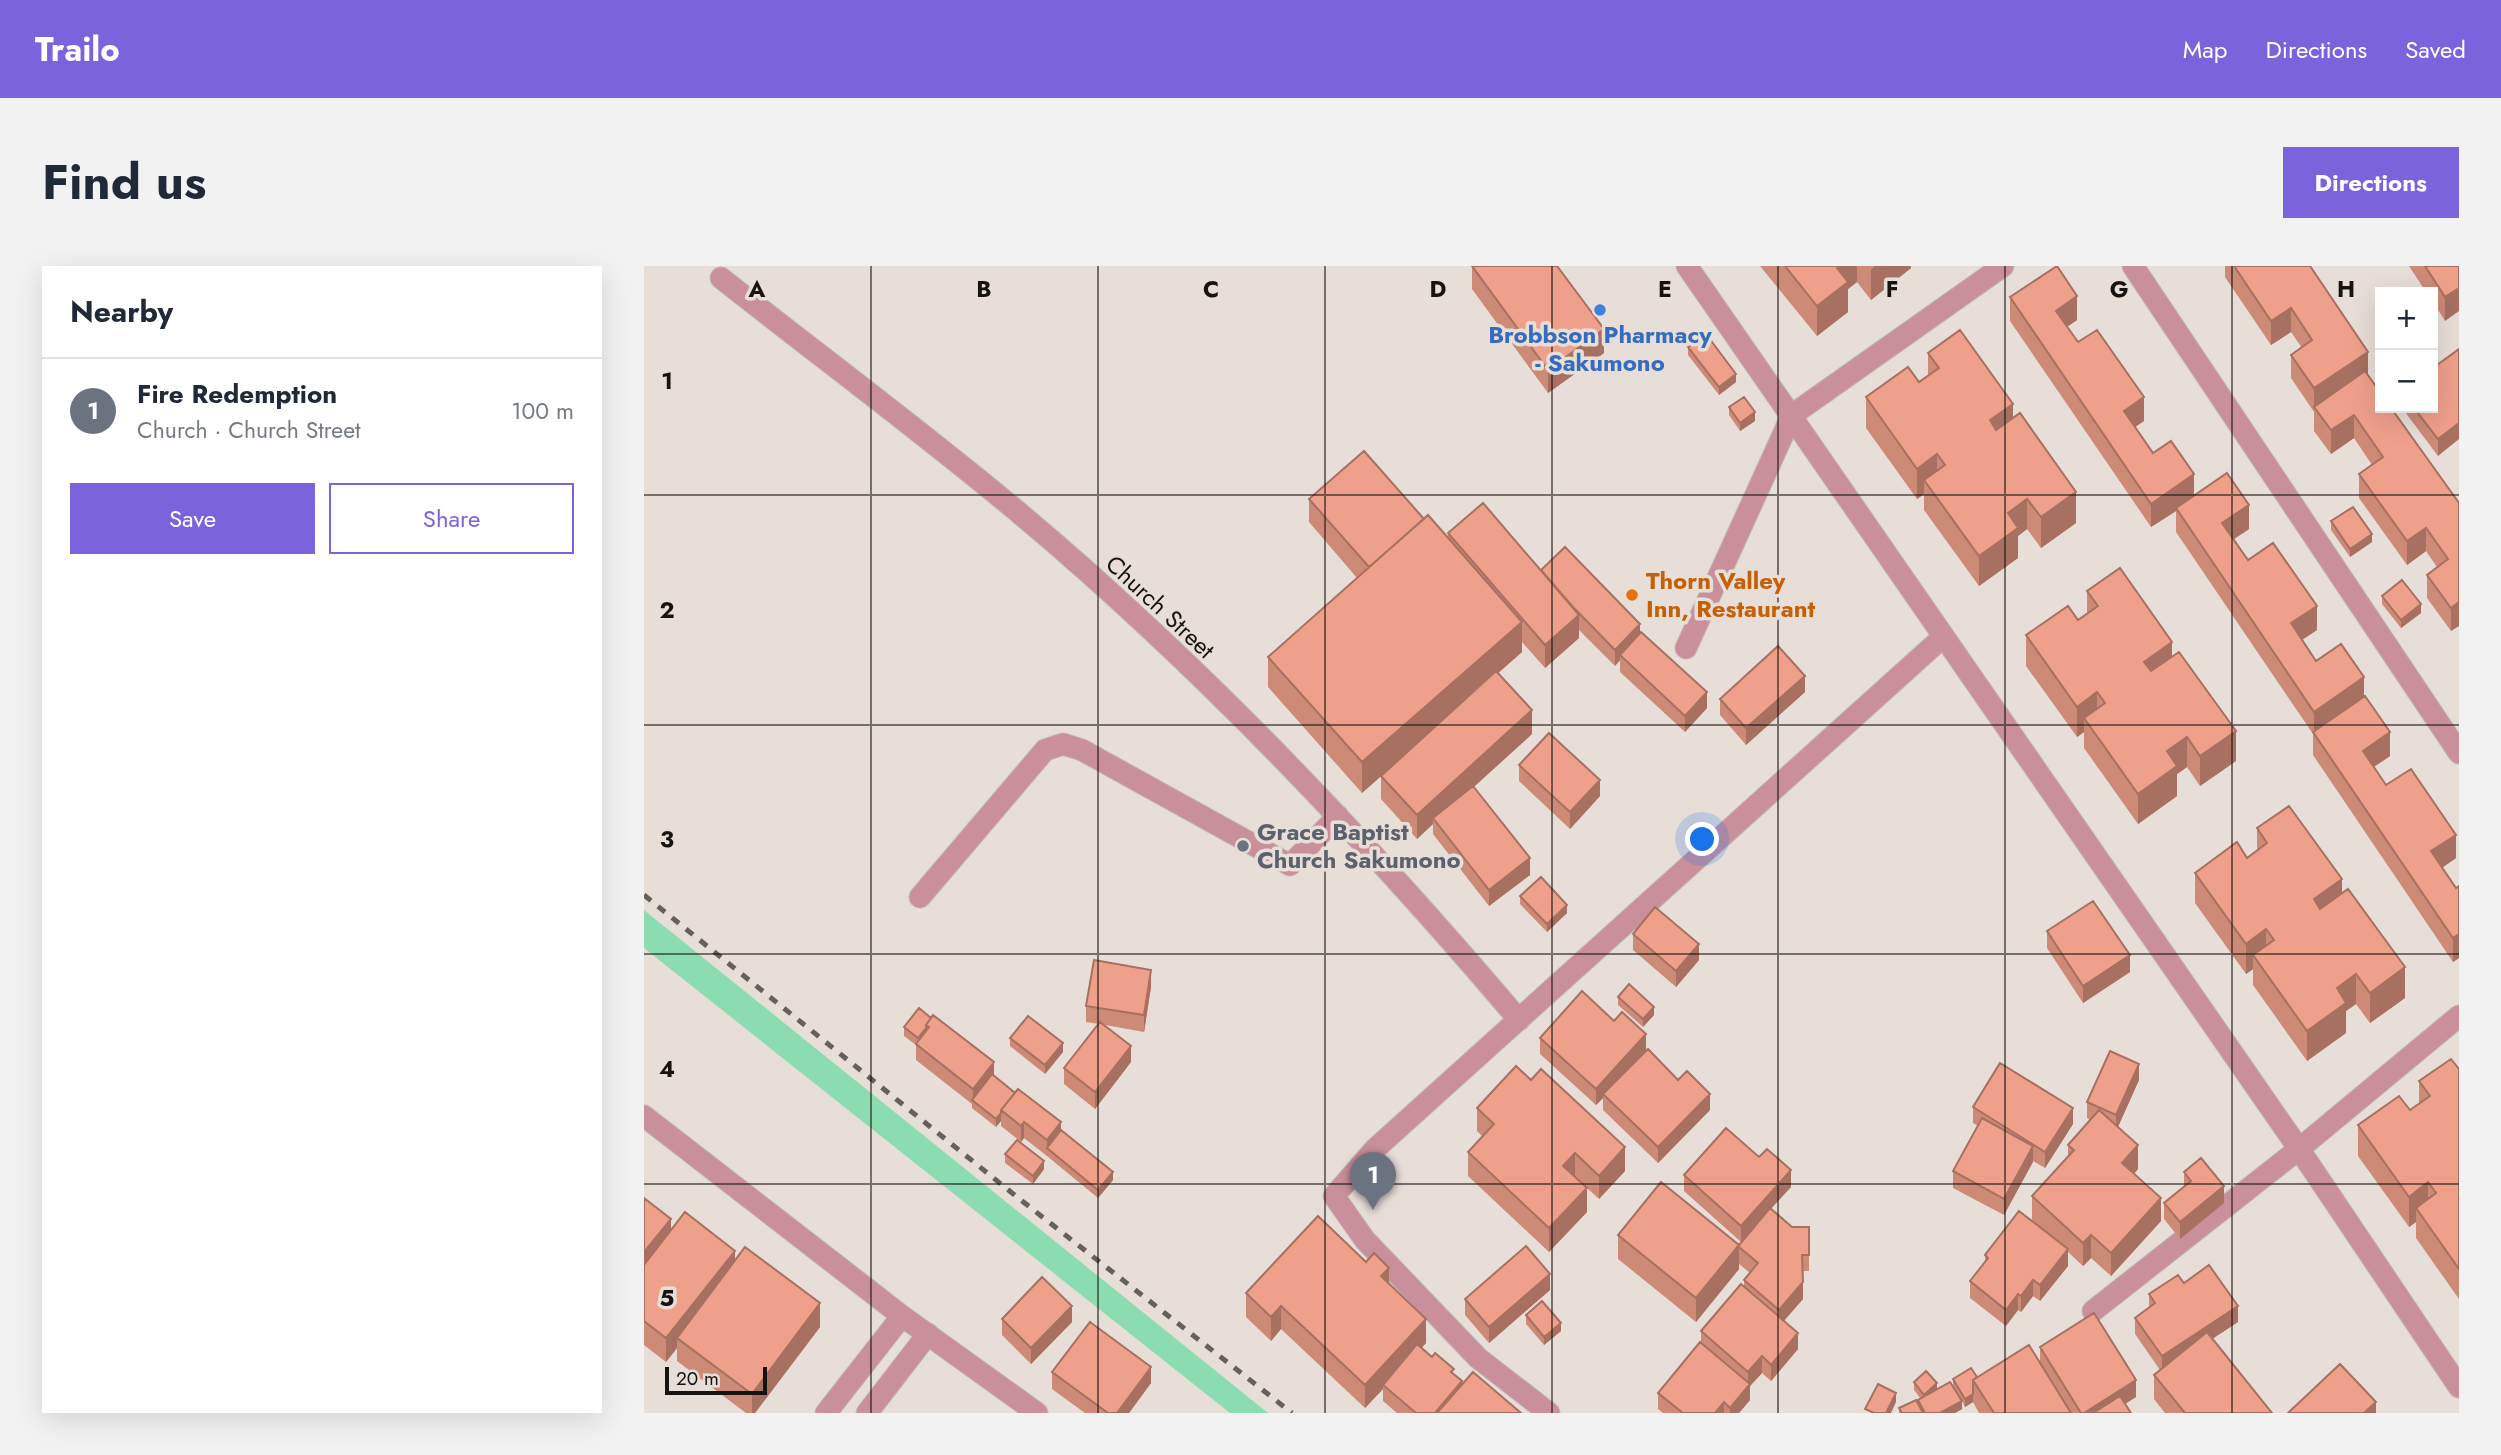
<!DOCTYPE html>
<html lang="en">
<head>
<meta charset="utf-8">
<style>
	body { margin:0; font-family:Jost,sans-serif; background:#f2f2f3; color:#1f2937 }
	.controls { position:absolute; right:21px; top:21px; display:grid; overflow:hidden; border-radius:0px; box-shadow:0 7px 28px #0002 }
	.controls button { width:63px; height:63px; display:grid; place-items:center; padding:0; border:0; border-bottom:2px solid #e0e1e3; background:#fff; color:#1f2937; font:35px sans-serif }
	.scale { position:absolute; left:21px; bottom:18px; width:102px; box-sizing:border-box; padding-left:7px; border:4px solid #161311; border-top:0; font-size:19px; line-height:24px; white-space:nowrap; color:#161311; -webkit-text-stroke:5px #e8ded8; paint-order:stroke }
	.you { position:absolute; left:1059px; top:574px; width:24px; height:24px; margin:-18px; border:5px solid #fff; border-radius:50%; background:#1a73e8; box-shadow:0 0 0 10px #1a73e833 }
	.badge { display:grid; place-items:center; width:46px; height:46px; border-radius:50%; background:#7a63dd; color:#fff; font-size:23px; font-weight:700 }
	.pin { position:absolute; translate:-50% -58px; filter:drop-shadow(0 2px 4px #0008) }
	.pin::after { content:''; position:absolute; top:37px; width:24px; height:21px; background:inherit; clip-path:polygon(0 0,100% 0,50% 100%) }
	.list { margin:0; padding:0; list-style:none }
	h2 { display:flex; justify-content:space-between; align-items:center; height:91px; margin:0; padding:0 28px; font-size:30px }
	h2 small { font-size:23px; font-weight:400; color:#747a83 }
	.list li { display:grid; grid-template-columns:46px 1fr auto; gap:21px; align-items:center; box-sizing:border-box; height:105px; padding:0 28px; border-top:2px solid #e0e1e3 }
	.list b { display:block; font-size:26px; white-space:nowrap }
	.list p { margin:0; font-size:23px; white-space:nowrap; color:#747a83 }
	.list em { font-size:23px; font-style:normal; color:#747a83 }
	.actions { display:flex; gap:14px; padding:21px 28px }
	.actions a { flex:1; padding:16px 0; border:2px solid #7a63dd; border-radius:0px; text-align:center; font-size:24px; color:#7a63dd }
	.actions .main { background:#7a63dd; color:#fff }
	.map { position:relative; flex:none; width:1815px; height:1147px; overflow:hidden; border-radius:0px }
	header { display:flex; align-items:center; gap:42px; box-sizing:border-box; height:98px; padding:0 35px; background:#7a63dd; color:#fff }
	header strong { font-size:33px }
	nav { display:flex; gap:38px; margin-inline-start:auto; font-size:24px }
	.intro { display:flex; align-items:center; justify-content:space-between; box-sizing:border-box; height:168px; padding:0 42px }
	h1 { margin:0; font-size:49px }
	.button { padding:18px 32px; border-radius:0px; background:#7a63dd; color:#fff; font-size:24px; font-weight:700 }
	main { display:flex; gap:42px; padding:0 42px }
	aside { flex:1; background:#fff; border-radius:0px; box-shadow:0 7px 28px #0002 }
	.map>svg:first-child { display:block }
	.green { fill:#8cdcb2 }
	.lines { fill:none; stroke-linecap:round; stroke-linejoin:round }
	.minor-casing { stroke:#c2b9b4; stroke-width:23 }
	.minor { stroke:#c98f9b; stroke-width:21 }
	.rail { stroke:#66605d; stroke-width:5; stroke-dasharray:9 9; stroke-linecap:butt }
	.wall { fill:#cd8a77 }
	.shaded-wall { fill:#a77061 }
	.building { fill:#eea08a; stroke:#a77061; stroke-width:2 }
	.grid { fill:none; stroke:#161311; stroke-width:2; stroke-opacity:0.55 }
	.shop-dot { fill:#3f7fe0; stroke:#e8ded8; stroke-width:2.5 }
	.food-dot { fill:#e8710a; stroke:#e8ded8; stroke-width:2.5 }
	.worship-dot { fill:#6b7280; stroke:#e8ded8; stroke-width:2.5 }
	.labels { text-anchor:middle; stroke-width:7; stroke-linejoin:round; paint-order:stroke }
	.shop-label { font-size:24px; font-weight:bold; fill:#366cbe; stroke:#e8ded8 }
	.food-label { font-size:24px; font-weight:bold; fill:#c56008; stroke:#e8ded8; text-anchor:start }
	.street-label { font-size:24px; fill:#161311; stroke:#e8ded8 }
	.worship-label { font-size:24px; font-weight:bold; fill:#5b616d; stroke:#e8ded8; text-anchor:start }
	.grid-label { font-size:23px; text-anchor:middle; font-weight:bold; fill:#161311; stroke:#e8ded8; stroke-width:7; stroke-linejoin:round; paint-order:stroke }
</style>
</head>
<body>
<header>
<strong>Trailo</strong>
<nav><a>Map</a><a>Directions</a><a>Saved</a></nav>
</header>
<div class="intro"><h1>Find us</h1><a class="button">Directions</a></div>
<main>
<aside>
<h2>Nearby<small></small></h2>
<ul class="list">
<li><span class="badge" style="background:#6b7280">1</span><div><b>Fire Redemption</b><p>Church · Church Street</p></div><em>100 m</em></li>
</ul>
<div class="actions"><a class="main">Save</a><a>Share</a></div>
</aside>
<div class="map">
<svg width="1815" height="1147" viewBox="0 0 1815 1147">
	<rect width="100%" height="100%" fill="#e8ded8"/>
	<path class="green" d="M0,644L624,1147H586L0,682Z"/>
	<g class="lines">
		<g class="minor-casing">
			<path id="minor" d="M1043,0L1655,883L1815,1121
				M1489,0L1815,487
				M77,12C172,87 269,159 362,236C547,389 720,571 875,754
				M1042,382L1148,149L1359,0
				M276,631L401,484L419,478L438,484L646,599L694,550
				M0,850L258,1050L393,1147
				M1449,1045L1655,883L1815,750
				M182,1147L258,1050
				M223,1147L284,1068
				M905,1147L834,1092L721,974L690,930L731,883L1299,371"/>
		</g>
		<use href="#minor" class="minor"/>
		<path class="rail" d="M0,629L373,931L648,1147"/>
	</g>
	<path class="wall" d="M828,0L960,87L904,127L828,23Z
		M1116,0H1267V2L1227,34L1213,16L1204,23V46L1173,70Z
		M1581,0H1666L1724,109L1815,237L1807,365L1783,332V309L1793,301L1782,285L1763,299L1715,232V208L1728,199L1710,172L1687,188L1670,165V146L1647,112V89L1658,82L1647,66L1627,79L1581,11Z
		M1765,0H1815L1801,55L1789,36V26H1782Z
		M1366,31L1433,54L1423,61L1434,76L1500,155L1491,161L1509,187L1550,230L1605,263L1590,273L1604,294L1673,364L1658,374L1672,395L1720,431L1746,490L1730,501L1742,519L1812,592L1798,602L1812,622L1815,620V692L1809,696L1669,489V468L1532,266V245L1507,261L1366,55Z
		M1044,81L1092,116L1075,129L1044,89Z
		M1815,83L1794,190L1758,142H1789Z
		M1284,87L1369,152L1432,257L1397,282L1383,263L1374,270V292L1335,320L1280,244V228L1273,233L1222,162V131L1275,116L1284,109Z
		M1085,141L1111,155L1096,165L1085,149Z
		M665,233L780,253L804,272V267L897,304L996,367L1063,442L1041,466L976,406V394L971,400L935,364V372L901,402L878,376V386L854,407L888,468L830,521L886,609L845,640L789,568V558L773,573L737,533V510L718,527L624,421V391L713,312L665,256Z
		M1687,255L1728,276L1706,291L1687,264Z
		M1443,325L1528,390L1592,495L1556,520L1543,501L1533,508V530L1494,558L1440,482V466L1433,471L1382,400V369L1434,354L1443,348Z
		M1738,330L1777,347L1757,362L1738,338Z
		M1161,426L1102,479L1076,449V433Z
		M875,499L956,530L926,563L875,515Z
		M1613,562L1698,628L1761,732L1726,757L1712,738L1702,745V767L1663,795L1609,719V703L1602,708L1551,637V607L1603,592L1613,585Z
		M876,630L923,647L903,666L876,638Z
		M1403,665L1486,706L1439,737L1403,682Z
		M989,668L1055,694L1032,721L989,684Z
		M507,721L500,766L461,759L487,796L451,843L420,818V802L455,758L442,756V740Z
		M974,731L1010,749L999,761L974,739Z
		M275,742L350,810L417,865L469,914L454,932L403,890L380,872L377,876L357,860V855L352,861L328,842V838L272,794V779L260,770V761Z
		M366,772L419,786L401,808L366,780Z
		M896,772L1002,784L995,792L1066,844L1014,897L959,844V832L952,839L896,788Z
		M1815,803V1033L1772,972V956L1765,961L1714,890V859L1766,844L1775,837V815Z
		M1495,814L1474,861L1494,903L1490,908L1517,955L1467,1010L1447,992L1439,1000L1424,986V1000L1396,1035L1389,1030L1377,1046L1374,1044L1362,1060L1326,1032V1015L1341,997V989L1401,966L1388,954V930L1424,891V879L1446,854L1443,852V836Z
		M1329,841L1429,858L1401,902L1389,895L1360,949L1309,922V905L1334,860L1329,857Z
		M833,842L981,905L955,933L943,922V946L905,986L824,910V886L839,871L833,865Z
		M361,888L400,903L389,918L361,897Z
		M1540,906L1580,937L1536,973L1520,953V937L1540,921Z
		M1040,909L1147,921L1127,942L1148,961H1165V1005H1158L1159,1033L1140,1055L1154,1083L1127,1115L1118,1107L1106,1120V1134L1095,1147H1019L1014,1143V1127L1057,1077V1065L1100,1021V1014L1106,1007L1095,998V1003L1052,1056L974,993V969L1095,979L1114,957L1097,976L1040,925Z
		M0,932L27,964L91,994L176,1061L111,1147H102L33,1095V1082L22,1096L0,1079Z
		M745,1017L782,1077L777,1082L810,1109L818,1119L877,1147H753L739,1135V1123L721,1142L637,1063L627,1075L602,1051V1027Z
		M1540,1017L1594,1056L1568,1073L1628,1147H1521L1510,1133V1109L1516,1104L1491,1068V1052L1505,1041V1028Z
		M906,1024L845,1077L821,1049V1033Z
		M882,1049L917,1065L900,1079L882,1058Z
		M358,1053L428,1056L387,1098L358,1069Z
		M1396,1081L1492,1131L1481,1138L1487,1147H1335L1329,1136L1321,1141L1318,1135V1143L1311,1147H1255V1142L1274,1138V1134L1277,1133L1270,1124V1116L1293,1123L1309,1121V1113L1333,1111L1396,1097Z
		M408,1106L507,1117L485,1147H441L408,1123Z"/>
	<path class="shaded-wall" d="M1195,0H1213V16L1204,23V46L1173,70V40L1193,2Z
		M1231,0H1267V2L1227,34V4Z
		M1815,22V45L1801,55V31Z
		M1433,30V54L1412,68V45Z
		M1647,42V66L1627,79V55Z
		M960,63V87L904,127V104Z
		M1724,86V109L1670,141V122Z
		M1092,108V116L1075,129V121Z
		M1500,131V155L1480,168V145Z
		M1369,138V168L1346,185V154Z
		M1111,146V155L1096,165V157Z
		M1710,149V172L1687,188V164Z
		M1815,157V173L1794,190V173Z
		M1293,188V218L1280,214V228L1273,233V203Z
		M1550,208V232L1532,242V245L1507,261V238Z
		M1432,226V257L1397,282V251Z
		M1383,233V263L1374,270V292L1335,320V290L1364,247Z
		M1605,239V263L1578,281V257Z
		M1782,262V285L1763,299V275Z
		M1728,268V276L1706,291V283Z
		M1815,336V360L1807,365V342Z
		M1777,338V347L1757,362V354Z
		M1673,340V364L1647,381V357Z
		M935,349V372L901,402V379Z
		M878,356V386L718,527V496Z
		M996,358V374L976,389V394L971,400V384Z
		M1528,376V406L1500,426V396Z
		M1161,410V426L1102,479V462Z
		M1720,411V435L1670,467V446Z
		M1063,426V442L1041,466V450Z
		M1453,426V456L1440,452V466L1433,471V441Z
		M888,444V468L792,555L789,552V558L773,573V549Z
		M1592,465V495L1556,520V490Z
		M1746,466V490L1719,508V485Z
		M1543,471V501L1533,508V530L1494,558V528L1523,485Z
		M956,514V530L926,563V546Z
		M1812,569V592L1787,609V585Z
		M886,592V609L845,640V624Z
		M1698,613V643L1670,664V633Z
		M923,639V647L903,666V658Z
		M1622,663V694L1609,689V703L1602,708V678Z
		M1815,668V692L1809,696V672Z
		M1055,678V694L1032,721V705Z
		M1486,689V706L1439,737V720Z
		M1761,701V732L1726,757V727Z
		M507,704V721L500,766V749Z
		M1712,708V738L1702,745V767L1663,795V765L1693,722Z
		M1010,741V749L999,761V753Z
		M1002,768V784L961,830L959,828V832L952,839V823Z
		M419,777V786L401,808V799Z
		M487,780V796L451,843V826Z
		M350,796V812L329,834V823Z
		M1495,798V814L1472,865V849Z
		M1066,828V844L1014,897V881Z
		M1429,842V858L1401,902V886Z
		M357,847V855L352,861V853Z
		M380,856V872L377,876V860Z
		M417,856V873L403,882V890V874Z
		M1494,879V903L1478,921V897Z
		M1389,880V896L1360,949V933Z
		M981,881V905L955,933V910Z
		M931,887V911L919,900Z
		M400,895V903L389,918V910Z
		M1147,904V921L1097,976V960Z
		M469,906V914L454,932V924Z
		M1784,916V946L1772,942V956L1765,961V931Z
		M1580,920V937L1536,973V956Z
		M943,922V946L905,986V962Z
		M1517,932V955L1467,1010V987Z
		M27,953V977L0,1010V986Z
		M1447,969V992L1439,1000V977Z
		M1095,979V1003L1052,1056V1032Z
		M1424,983V1000L1396,1035V1019Z
		M91,985V1008L33,1072V1082L22,1096V1072Z
		M745,1002V1025L737,1010Z
		M906,1008V1024L845,1077V1061Z
		M1389,1014V1030L1377,1046V1030Z
		M1159,1016V1033L1135,1060V1044Z
		M1374,1028V1044L1362,1060V1044Z
		M176,1037V1061L111,1147H108V1128Z
		M428,1040V1056L387,1098V1082Z
		M637,1040V1063L627,1075V1051Z
		M1594,1040V1056L1518,1106V1090Z
		M782,1053V1077L741,1121L739,1119V1123L721,1142V1119Z
		M917,1057V1065L900,1079V1071Z
		M1154,1067V1083L1127,1115V1099Z
		M1118,1090V1107L1106,1120V1134L1095,1147H1086V1142L1104,1120V1106Z
		M507,1101V1117L485,1147H473Z
		M1492,1114V1131L1466,1147H1440Z
		M818,1115V1132L805,1147H791Z
		M1293,1117V1126L1280,1137V1129Z
		M1252,1127V1136L1247,1147H1242Z
		M1329,1128V1136L1321,1141V1133Z
		M1318,1135V1143L1311,1147H1296Z
		M1080,1136V1147H1071Z
		M1732,1136V1147H1720Z"/>
	<path class="building" d="M828,0H913L960,63L904,104Z
		M1141,0H1195L1193,2L1204,16L1173,40Z
		M1413,0L1433,30L1412,45L1434,76L1453,64L1500,131L1480,145L1509,187L1527,175L1550,208L1507,238L1366,31Z
		M1590,0H1666L1724,86L1670,122L1647,89L1668,74L1647,42L1627,55Z
		M1781,0H1815V22L1801,31Z
		M1316,64L1369,138L1346,154L1352,164L1376,147L1432,226L1397,251L1383,233L1364,247L1374,262L1335,290L1280,214L1301,199L1293,188L1273,203L1222,131L1264,101L1275,116L1295,102L1284,87Z
		M1062,68L1092,108L1075,121L1044,81Z
		M1815,83V157L1794,173L1770,142H1789V102Z
		M1721,105L1736,126V142H1747L1815,237V336L1807,342L1783,309L1804,293L1782,262L1763,275L1715,208L1739,191L1710,149L1687,164L1670,141Z
		M1100,131L1111,146L1096,157L1085,141Z
		M720,185L780,253L725,301L665,233Z
		M1583,207L1605,239L1578,257L1604,294L1629,277L1673,340L1647,357L1672,395L1697,378L1720,411L1670,446L1532,242Z
		M839,237L935,349L901,379L804,267Z
		M1709,241L1728,268L1706,283L1687,255Z
		M784,249L878,356L718,496L624,391Z
		M921,281L996,358L971,384L929,341L897,304Z
		M1476,302L1528,376L1500,396L1507,405L1535,386L1592,465L1556,490L1543,471L1523,485L1533,500L1494,528L1440,452L1461,437L1453,426L1433,441L1382,369L1424,340L1434,354L1454,340L1443,325Z
		M1758,314L1777,338L1757,354L1738,330Z
		M997,366L1063,426L1041,450L976,389Z
		M1134,380L1161,410L1102,462L1076,433Z
		M852,405L888,444L773,549L737,510Z
		M1721,430L1746,466L1719,485L1742,519L1767,503L1812,569L1787,585L1812,622L1815,620V668L1809,672L1669,466Z
		M905,467L956,514L926,546L875,499Z
		M829,520L886,592L845,624L789,552Z
		M1645,540L1698,613L1670,633L1676,643L1704,623L1761,701L1726,727L1712,708L1693,722L1702,737L1663,765L1609,689L1630,674L1622,663L1602,678L1551,607L1593,576L1603,592L1623,577L1613,562Z
		M897,611L923,639L903,658L876,630Z
		M1449,635L1486,689L1439,720L1403,665Z
		M1011,641L1055,678L1032,705L989,668Z
		M450,694L507,704L500,749L442,740Z
		M985,718L1010,741L999,753L974,731Z
		M938,725L970,755L978,746L1002,768L952,823L896,772Z
		M275,742L287,752L282,759V762L274,772L260,761Z
		M289,749L350,796L329,823L272,778L285,761L282,759Z
		M384,750L419,777L401,799L366,772Z
		M456,756L487,780L451,826L420,802Z
		M1004,783L1034,814L1043,805L1066,828L1014,881L959,828Z
		M1466,785L1495,798L1472,849L1443,836Z
		M1807,793L1815,803V1003L1772,942L1792,927L1784,916L1765,931L1714,859L1755,830L1766,844L1786,830L1775,815Z
		M1356,797L1429,842L1401,886L1329,841Z
		M872,800L887,814L897,803L981,881L955,910L931,887L919,900L943,922L905,962L824,886L850,858L833,842Z
		M348,808L371,827L357,844V847L352,853L328,834Z
		M374,823L417,856L403,874L380,856L377,860L357,844Z
		M1455,844L1494,879L1478,897L1517,932L1467,987L1447,969L1439,977L1388,930L1430,884L1424,879Z
		M1338,852L1389,880L1360,933L1309,905Z
		M1082,862L1115,891L1123,883L1147,904L1097,960L1040,909Z
		M417,864L469,906L454,924L403,882Z
		M373,874L400,895L389,910L361,888Z
		M1557,892L1580,920L1536,956L1520,937L1547,915L1540,906Z
		M1017,916L1095,979L1052,1032L974,969Z
		M0,932L27,953L0,986Z
		M1126,942L1148,961H1165V989H1158L1159,1016L1135,1044L1100,1014L1114,997L1095,981V979Z
		M1375,945L1424,983L1396,1019L1389,1014L1377,1030L1374,1028L1362,1044L1326,1015L1344,992L1341,989Z
		M41,946L91,985L22,1072L0,1055V999Z
		M674,950L722,996L730,987L745,1002L737,1010L782,1053L721,1119L637,1040L627,1051L602,1027Z
		M882,980L906,1008L845,1061L821,1033Z
		M101,981L176,1037L108,1128L33,1072Z
		M1565,999L1594,1040L1518,1090L1491,1052L1511,1037L1505,1028L1534,1009L1540,1017Z
		M398,1011L428,1040L387,1082L358,1053Z
		M1097,1018L1154,1067L1127,1099L1118,1090L1104,1106L1057,1065Z
		M898,1035L917,1057L900,1071L882,1049Z
		M1450,1047L1492,1114L1440,1147H1437L1396,1081Z
		M446,1056L507,1101L473,1147H464L408,1106Z
		M1563,1066L1628,1147H1541L1510,1109Z
		M1056,1076L1106,1118L1086,1142L1080,1136L1071,1147H1039L1014,1127Z
		M773,1078L788,1091L791,1087L810,1103L807,1106L818,1115L791,1147H772L739,1119Z
		M1385,1079L1427,1147H1350L1329,1114Z
		M1696,1098L1732,1136L1720,1147H1644Z
		M1327,1102L1333,1111L1329,1114V1128L1321,1133L1309,1113Z
		M1282,1105L1293,1117L1280,1129L1270,1116Z
		M829,1106L877,1147H793Z
		M1306,1116L1318,1135L1296,1147H1281L1274,1134Z
		M1234,1118L1252,1127L1242,1147H1230L1221,1143Z
		M1476,1130L1487,1147H1449Z
		M1272,1134L1279,1147H1258L1255,1142Z"/>
	<path class="grid" d="M227,0V1147M454,0V1147M681,0V1147M908,0V1147M1134,0V1147M1361,0V1147M1588,0V1147M0,229H1815M0,459H1815M0,688H1815M0,918H1815"/>
	<circle class="shop-dot" cx="956" cy="44" r="7"/>
	<circle class="food-dot" cx="988" cy="329" r="7"/>
	<circle class="worship-dot" cx="599" cy="580" r="7"/>
	<g class="labels">
		<g class="shop-label">
			<text x="956" y="77">Brobbson Pharmacy<tspan x="956" dy="28">- Sakumono</tspan></text>
		</g>
		<g class="food-label">
			<text x="1002" y="323">Thorn Valley<tspan x="1002" dy="28">Inn, Restaurant</tspan></text>
		</g>
		<g class="street-label">
			<text transform="translate(516 341) rotate(43)" y="8">Church Street</text>
		</g>
		<g class="worship-label">
			<text x="613" y="574">Grace Baptist<tspan x="613" dy="28">Church Sakumono</tspan></text>
		</g>
	</g>
	<g class="grid-label">
		<text x="113" y="31">A</text>
		<text x="340" y="31">B</text>
		<text x="567" y="31">C</text>
		<text x="794" y="31">D</text>
		<text x="1021" y="31">E</text>
		<text x="1248" y="31">F</text>
		<text x="1475" y="31">G</text>
		<text x="1702" y="31">H</text>
		<text x="23" y="123">1</text>
		<text x="23" y="352">2</text>
		<text x="23" y="581">3</text>
		<text x="23" y="811">4</text>
		<text x="23" y="1040">5</text>
	</g>
</svg>
<div class="controls">
<button>+</button>
<button>−</button>
</div>
<div class="scale">20 m</div>
<div class="you"></div>
<div class="pin badge" style="left:729px;top:944px;background:#6b7280">1</div>
</div>
</main>
</body>
</html>
